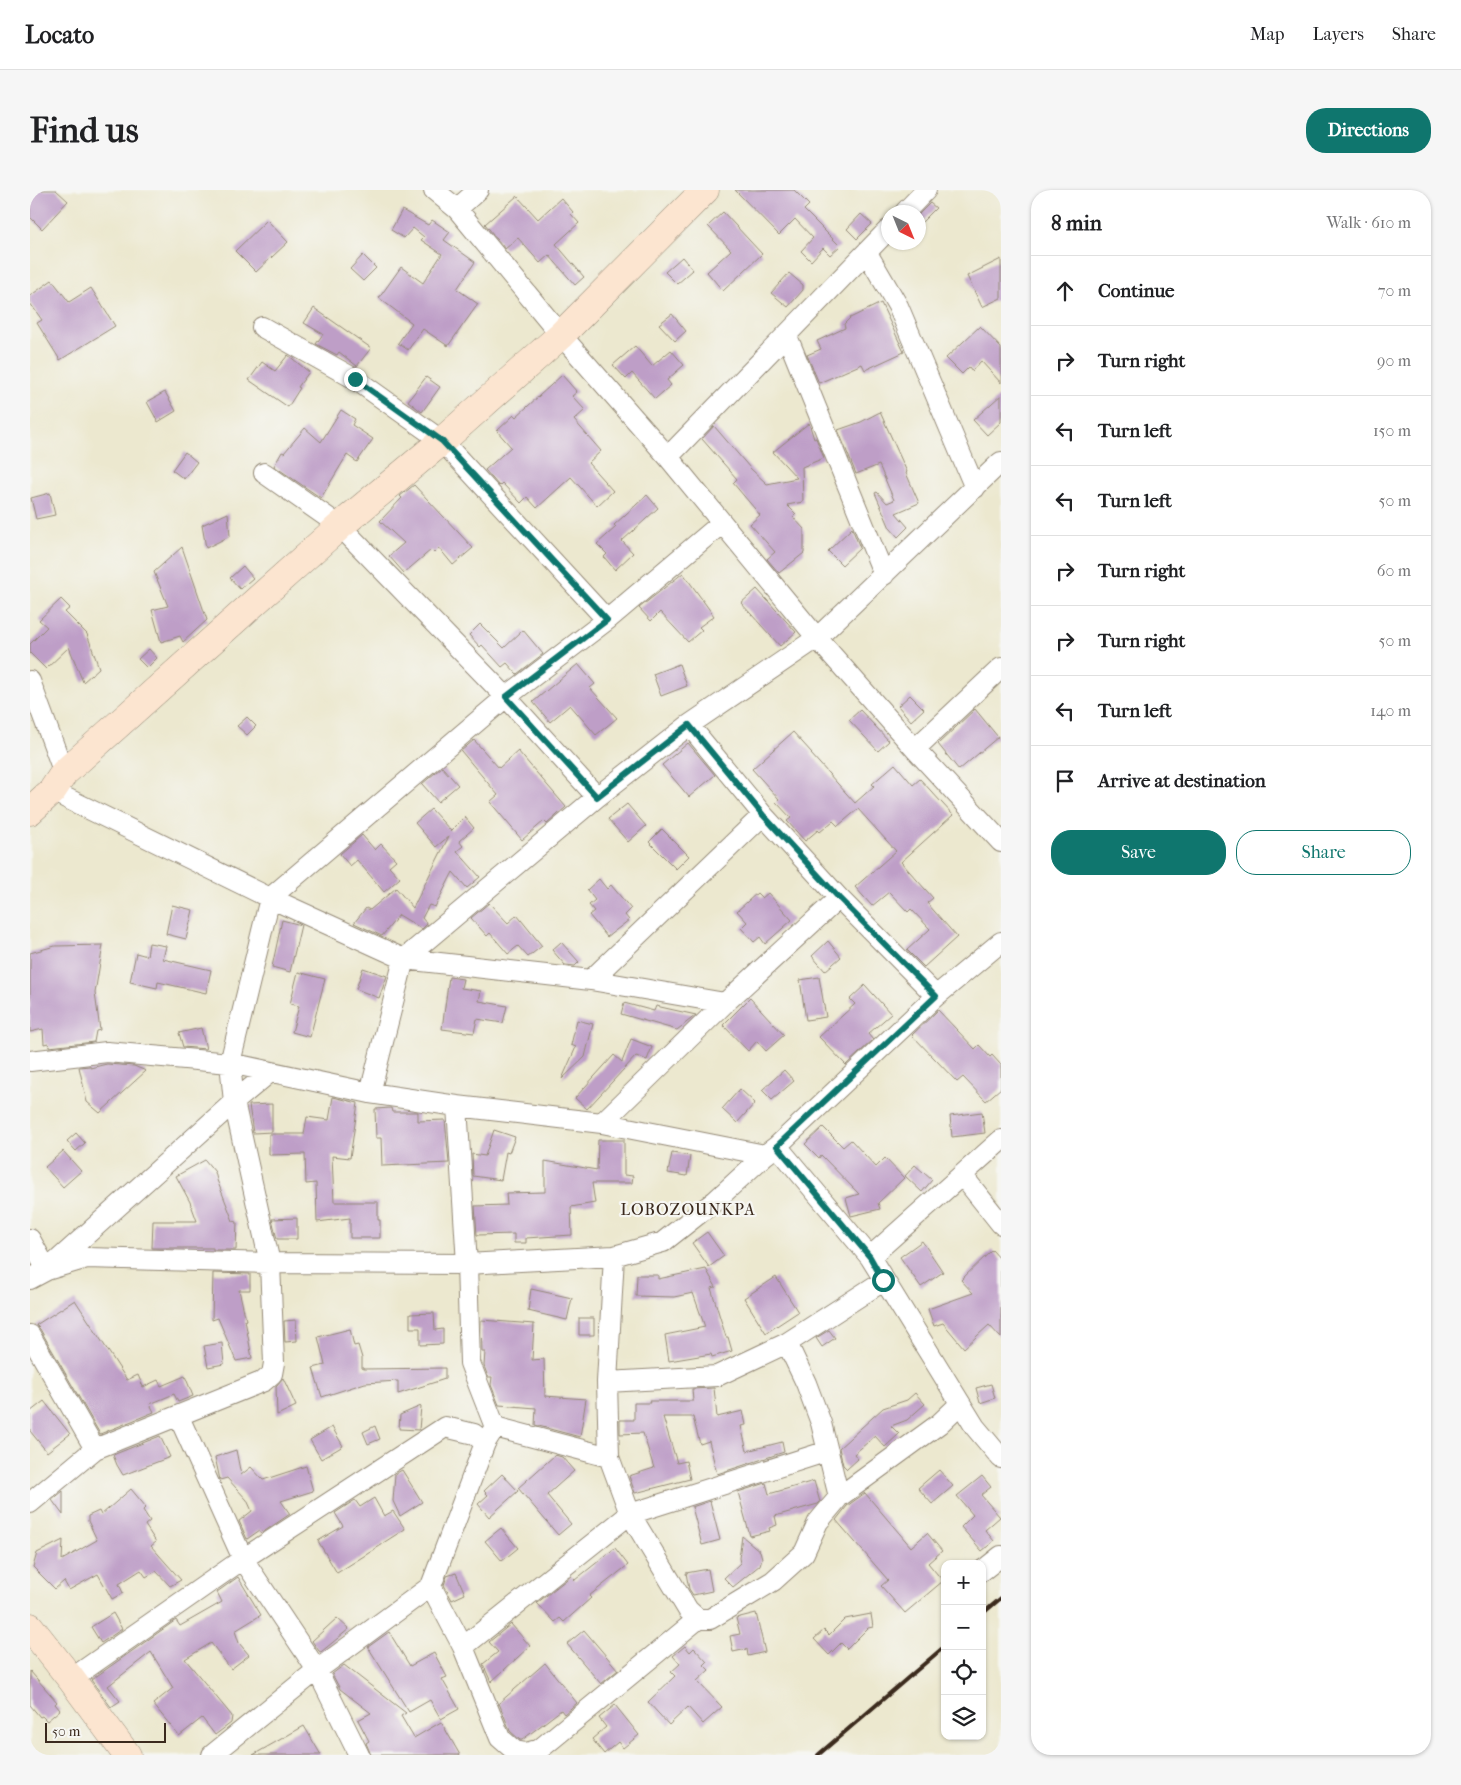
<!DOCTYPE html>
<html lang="en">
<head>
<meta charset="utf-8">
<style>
	body { margin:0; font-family:"IM FELL French Canon",serif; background:#f6f6f6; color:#202124 }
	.controls { position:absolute; right:15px; bottom:15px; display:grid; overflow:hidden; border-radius:10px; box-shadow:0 1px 4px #0004 }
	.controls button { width:45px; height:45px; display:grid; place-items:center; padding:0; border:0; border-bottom:1px solid #e0e0e0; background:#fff; color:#202124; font:25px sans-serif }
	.compass { position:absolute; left:851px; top:15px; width:45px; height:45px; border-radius:50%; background:#fff; box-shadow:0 1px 4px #0004; rotate:137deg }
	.scale { position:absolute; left:15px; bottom:12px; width:121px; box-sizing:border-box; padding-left:5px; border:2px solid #3b2a1e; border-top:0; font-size:14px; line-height:18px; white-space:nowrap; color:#3b2a1e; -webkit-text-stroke:4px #f6f6f2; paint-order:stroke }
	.stop { position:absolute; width:15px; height:15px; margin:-11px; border:4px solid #0f766e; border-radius:50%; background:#fff }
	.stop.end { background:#0f766e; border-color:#fff; box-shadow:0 1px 5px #0008 }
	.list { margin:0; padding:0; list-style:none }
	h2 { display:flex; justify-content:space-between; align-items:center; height:65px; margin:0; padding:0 20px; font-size:21px }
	h2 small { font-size:16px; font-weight:400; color:#757577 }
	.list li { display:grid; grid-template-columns:32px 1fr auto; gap:15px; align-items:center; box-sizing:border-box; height:70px; padding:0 20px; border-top:1px solid #e0e0e0 }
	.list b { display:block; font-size:19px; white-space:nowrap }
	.list em { font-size:16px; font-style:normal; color:#757577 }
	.actions { display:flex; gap:10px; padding:15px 20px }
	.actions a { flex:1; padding:11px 0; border:1px solid #0f766e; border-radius:20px; text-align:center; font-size:18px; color:#0f766e }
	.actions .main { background:#0f766e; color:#fff }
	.icon { flex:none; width:28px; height:28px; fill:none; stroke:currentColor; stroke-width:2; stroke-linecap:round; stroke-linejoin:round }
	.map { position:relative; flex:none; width:971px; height:1565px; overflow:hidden; border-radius:20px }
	header { display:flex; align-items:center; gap:30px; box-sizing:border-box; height:70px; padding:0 25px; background:#fff; border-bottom:1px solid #e0e0e0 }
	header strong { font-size:24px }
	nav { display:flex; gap:28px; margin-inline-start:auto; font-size:18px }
	.intro { display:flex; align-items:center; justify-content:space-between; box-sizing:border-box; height:120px; padding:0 30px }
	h1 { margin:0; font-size:35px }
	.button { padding:12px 22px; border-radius:20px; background:#0f766e; color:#fff; font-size:18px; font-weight:700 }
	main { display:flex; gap:30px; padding:0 30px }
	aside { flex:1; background:#fff; border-radius:20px; box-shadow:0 1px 4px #0004 }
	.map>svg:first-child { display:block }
	.building { fill:#be9ec7 }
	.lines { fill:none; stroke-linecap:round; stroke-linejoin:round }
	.street-casing { stroke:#948976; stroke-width:22 }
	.secondary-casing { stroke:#948976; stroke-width:29 }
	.street { stroke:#fff; stroke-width:20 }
	.secondary { stroke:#fce5d0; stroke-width:28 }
	.rail { stroke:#3b2a1e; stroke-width:4 }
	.route { stroke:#0f766e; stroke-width:6 }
	.labels { text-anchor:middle; stroke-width:4.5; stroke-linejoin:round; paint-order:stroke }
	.neighbourhood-label { font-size:16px; letter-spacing:1px; fill:#3b2a1e; stroke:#f6f6f2 }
</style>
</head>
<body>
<header>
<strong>Locato</strong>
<nav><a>Map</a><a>Layers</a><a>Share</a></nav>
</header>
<div class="intro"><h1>Find us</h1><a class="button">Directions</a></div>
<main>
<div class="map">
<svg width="971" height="1565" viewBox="0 0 971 1565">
	<rect width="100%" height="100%" fill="#f6f6f2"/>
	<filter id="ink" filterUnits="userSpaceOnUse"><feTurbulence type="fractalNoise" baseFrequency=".02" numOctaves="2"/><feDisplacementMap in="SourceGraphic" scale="10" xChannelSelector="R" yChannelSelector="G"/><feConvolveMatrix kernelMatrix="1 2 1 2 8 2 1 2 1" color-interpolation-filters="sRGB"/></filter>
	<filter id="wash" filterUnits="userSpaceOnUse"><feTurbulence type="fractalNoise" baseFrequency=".0096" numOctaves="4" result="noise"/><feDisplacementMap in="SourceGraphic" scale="20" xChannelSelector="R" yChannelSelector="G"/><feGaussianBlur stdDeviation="1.12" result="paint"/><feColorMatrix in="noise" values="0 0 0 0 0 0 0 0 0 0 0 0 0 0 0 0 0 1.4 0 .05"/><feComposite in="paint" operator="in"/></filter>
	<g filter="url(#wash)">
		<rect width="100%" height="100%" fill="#ece8cf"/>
		<g id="blocks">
			<path class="building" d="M8,0H26L38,11L12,39L0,27V8Z
				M705,0H764L779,15L774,20L810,56L800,65L793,58L781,71L771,61L783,48L765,29L749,45Z
				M487,6L508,29L531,8L543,22L541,24L549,33L526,54L554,87L545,95L519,65L510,73L488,48L475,59L455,34Z
				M900,13L906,18L888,36V25Z
				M372,20L398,35L402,30L420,42L414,50L445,72L427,99L448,114L418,156L393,139L378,160L368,153L382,133L349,108L371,77L393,93L412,64L391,50L394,47L383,38L374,48L361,40Z
				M693,22L732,64L693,101L677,82L701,60L678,36Z
				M831,24L842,34L827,49L817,39Z
				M237,30L258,52L226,82L205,61Z
				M333,65L346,78L333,91L320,79Z
				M652,67L663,80L647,94L635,82Z
				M971,69V108L952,117L937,86Z
				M759,83L773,95V100L758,117L741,103Z
				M22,90L39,112L61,98L85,136L30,170L7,133L12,130L0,113V106Z
				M851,113L874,162L835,180L832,174L789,193L777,165L791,159L787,151L815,138L814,134L820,128Z
				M284,118L341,158L327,176L309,162L307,165L286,154L293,144L274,133Z
				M642,124L656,141L645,151L629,134Z
				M950,136L971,158V193L951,171L942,181L939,177L932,184L916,168Z
				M605,156L622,176L641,160L654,175L637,190L641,195L625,209L602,183L596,189L583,175Z
				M258,165L279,182L268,197L270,198L258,217L219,190L232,172L245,181Z
				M532,185L547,202L542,206L555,220L544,230L571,261L558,273L583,301L567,316L541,287L507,318L497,307L491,313L472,293L469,296L455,280L481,257L467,241L484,225L486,227Z
				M396,187L410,197L392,222L378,211Z
				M135,202L146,221L128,232L117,212Z
				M971,205V232L957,245L943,230Z
				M311,220L325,229L322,235L343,249L327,272L317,265L291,308L244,276L252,262L254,263L275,238L291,252Z
				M850,222L877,282L876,283L889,313L866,323L878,337L868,347L860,338L845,303L847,302L857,313L864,310L849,275L826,284L808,240L831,232Z
				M779,233L784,249L786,248L794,268L772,277L773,312L757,315L766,324L763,327L774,339V363L749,383L737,369L745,362L720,334L730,325L703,293L707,289L672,249L684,236L720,278L737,294L767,288L743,262Z
				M155,262L167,272L154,289L142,280Z
				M384,295L443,358L423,375L409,358L404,363L401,360L374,383L359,366L374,353L350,331L372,308L370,306Z
				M20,303L25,325L6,329L1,308Z
				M617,305L628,318L592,351L603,363L585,380L574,367L577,364L567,354L586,337L584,335Z
				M198,323L200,346L176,358L172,335Z
				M822,338L830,358L812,375L798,361Z
				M152,357L177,430L153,452L150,446L131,452L122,420L138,416L124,382Z
				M213,376L223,388L210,399L200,388Z
				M653,383L684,426L669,437L672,440L658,452L630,422L621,431L609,418Z
				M727,399L766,442L750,456L711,413Z
				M31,409L40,418L35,422L57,444L69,478L53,492L39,457L16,479L0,463V454L17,437L9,430Z
				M450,434L474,458L493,440L513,464L487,484L477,473L472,477L452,455L450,457L439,445Z
				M119,459L127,468L117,478L108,469Z
				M548,474L565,494L560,498L587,528L566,545L540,515L520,532L503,512Z
				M649,474L657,496L631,506L623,484Z
				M880,505L894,519L881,531L868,516Z
				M945,519L968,547L929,580L908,554Z
				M830,520L859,551L848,561L819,530Z
				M217,527L226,536L217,545L207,536Z
				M763,542L782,563L781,564L825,613L844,596L842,594L865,574L883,595L890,589L923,625L871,672L903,708L897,713L927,747L894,777L877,760L900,739L881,719L878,722L859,702L842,716L825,697L866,661L828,619L808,636L803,631L790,642L788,640L775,651L757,631L761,628L746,612L749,609L722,579Z
				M444,550L469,578L488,561L536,617L517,634L514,631L492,650L460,612L468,605L431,561Z
				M658,553L685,585L659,607L632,575Z
				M412,577L428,595L408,612L392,594Z
				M597,614L616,636L598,652L578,629Z
				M401,619L421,641L435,627L444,638L429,651L433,656L427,661L450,687L437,698L423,682L405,717L399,715L392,728L397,734L392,739L369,725L352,746L324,733L336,718L340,720L366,698L383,718L419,646L406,657L385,633Z
				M632,639L659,666L646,679L619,652Z
				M332,645L345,660L351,654L366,670L359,676L370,688L354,702L327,670L320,676L310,664Z
				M569,689L577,699L581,695L601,719L595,725L599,730L577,747L559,725L564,721L559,715L565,710L557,700Z
				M727,703L732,708L738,703L762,730L735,754L730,747L724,752L711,738L717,732L707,721Z
				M459,713L478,733L487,725L512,756L498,767L488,756L478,764L460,743L457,746L441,728Z
				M142,715L163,720L156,749L136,744Z
				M252,730L271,735L260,782L242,777Z
				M798,751L811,767L795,781L782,766Z
				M531,752L549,772L545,776L535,775L522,760Z
				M119,753L136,756L133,769L181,780L176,803L128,792L127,798L100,792L106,763L117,766Z
				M73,755L65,803L70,840L66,841L64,852L19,857L18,853L14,854L13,839L0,842V763L25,756Z
				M333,778L357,786L349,808L326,799Z
				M268,782L295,789L280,847L262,842L269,816L260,814Z
				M419,787L433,789L431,798L451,801L449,811L477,816L473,833L447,829L444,843L412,839Z
				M789,787L796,827L776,830L770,790Z
				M835,795L861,824L838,844L843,850L816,875L789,847L825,814L820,809Z
				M720,808L754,845L736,861L727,851L718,861L693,835Z
				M594,813L624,821L626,816L666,825L647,840L591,824Z
				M908,820L945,859L949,855L960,867L962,865L971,875V898L956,911L933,887L927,892L882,845Z
				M547,830L563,834L555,867L532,889L546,857L541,855Z
				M171,838L176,859L153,857L149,843Z
				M601,849L622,857L617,870L606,866L557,919L545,908L584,865L592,872Z
				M77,874L104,876L116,881L70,923L57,912L49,877L60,876V878Z
				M754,880L764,891L742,910L732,900Z
				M710,899L725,913L707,933L692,919Z
				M303,907L328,913L320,968L302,966L304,1012H348V1030H350V1048H320V1028L287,1032L286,993L276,994L275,964L239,965V944H274L277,927L299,930Z
				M242,914V942L223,943L219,915Z
				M361,918L362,922H388V931L415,930L419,973L352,976L351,948H346L345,919Z
				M952,922L955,943L922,947L920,926Z
				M793,937L813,957L821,950L846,977L855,968L874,988L848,1013L850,1019L821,1026L816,1008L829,1004L791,965L789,968L775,954Z
				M464,940L485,947L479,963L476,962L471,990L443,986L442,964L455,966Z
				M46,943L55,953L46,961L37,951Z
				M568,950H594V985L603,986L602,993H562L565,1013L541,1017L542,1045L496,1048V1053H484V1044L447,1045L445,1016L477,1015L476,1003L515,1002V971L567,980Z
				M33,961L51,981L33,997L15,977Z
				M642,963L660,966L657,986L638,983Z
				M175,970L185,982L187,990L203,1031L207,1032L206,1060H183V1058H122L123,1031H167L160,1012L146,986Z
				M885,975L902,990L892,1002L875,986Z
				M267,1028V1049H247L242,1029Z
				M677,1042L694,1066L679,1077L662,1053Z
				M892,1051L913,1082L891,1097L870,1067Z
				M962,1060L971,1070V1148L959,1135L934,1158L913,1133L904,1136L898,1119L943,1103L931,1090Z
				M676,1079L686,1097L681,1098L696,1147H698L702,1161L682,1167L681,1164L639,1171L635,1145L675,1137L663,1103L644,1107L606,1106L607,1085H628V1089Z
				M183,1083L220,1084V1100H209L216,1130H215L222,1168L206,1171L188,1128L182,1130Z
				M746,1087L768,1122L736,1143L714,1108Z
				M501,1099L542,1108L537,1130L498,1121Z
				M45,1110L97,1190L108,1185L113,1197L128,1190L131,1196L155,1186L163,1206L148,1212L144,1204L120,1214L124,1222L70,1244L10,1139L6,1135Z
				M404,1123L405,1140L413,1139V1154L390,1155V1138H380V1124Z
				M549,1128H564V1145H549Z
				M266,1130L267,1151L255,1152L254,1131Z
				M451,1130L504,1134L502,1170L514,1169L515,1206L556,1209L550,1247L505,1235L506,1218L469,1215L461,1195L462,1187H458L454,1176L455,1162H452Z
				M320,1139L324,1156L328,1155L332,1168V1178L334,1179L415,1178V1189L368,1204V1191L335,1193L292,1207L283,1178L295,1175L288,1147Z
				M799,1140L805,1148L792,1157L786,1148Z
				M192,1153L194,1174L178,1177L174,1156Z
				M253,1188L266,1216L247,1225L246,1196Z
				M961,1194L965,1208L950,1213L946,1198Z
				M684,1198L687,1227L713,1221L716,1235L711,1236L717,1261L752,1252L754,1262L687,1284L679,1251L670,1254L663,1227H633L647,1273L656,1271L660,1289L605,1303L599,1286L624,1278L613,1243L590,1244V1230H604V1213H620L619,1211H663L662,1199Z
				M885,1203L895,1214L877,1230L861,1236L869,1244L855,1257L845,1246L824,1264L828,1269L817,1279L813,1275L809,1258L853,1218L877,1210Z
				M14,1211L40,1244L17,1262L0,1241V1222Z
				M391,1216L389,1240L369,1239L370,1225Z
				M345,1236L350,1249L338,1254L333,1242Z
				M302,1237L313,1256L291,1269L280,1250Z
				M130,1246L140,1267L93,1285L87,1275L83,1265Z
				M206,1260L211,1285L221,1277L233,1290L276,1276L283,1301L251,1311L260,1324L232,1343L230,1340L217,1349L209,1331L222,1321L217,1310L197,1288L190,1290L185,1267Z
				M525,1265L532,1267L544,1281L517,1305L541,1334L528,1345L488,1298Z
				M372,1280L392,1312L370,1326L363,1311L365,1284Z
				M909,1280L923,1296L902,1314L888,1298Z
				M472,1284L488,1301L459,1327L448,1314L458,1305L454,1301Z
				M952,1286L961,1297L951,1305L970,1327L955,1340L964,1351L952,1361L931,1337L943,1325L927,1306Z
				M784,1291L790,1312L788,1314L745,1326L747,1335L739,1338L740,1341L720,1346L708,1302L736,1293L739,1304Z
				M101,1299L116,1317L113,1320L120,1331L115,1335L126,1352L121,1356L151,1390L140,1396L126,1381L116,1387L111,1380L89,1394L93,1403L82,1409L68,1384L39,1400L34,1391L25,1399L3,1377L7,1363L33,1350L32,1370L67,1350L58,1331V1326L69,1321L71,1325Z
				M33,1301V1325L22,1310Z
				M835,1303L881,1357L897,1343L912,1361L898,1373L913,1391L875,1423L851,1396L858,1390L806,1330L817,1316Z
				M344,1308L354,1326L363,1321L375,1339L353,1353V1354L307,1383L288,1351L313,1336L305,1323L325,1310L330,1317Z
				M680,1311L690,1350L672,1355L662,1317Z
				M471,1338L488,1358L472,1371L455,1351Z
				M712,1346L730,1361L732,1368L730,1375L703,1397L694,1388L710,1373L709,1368Z
				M585,1358L598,1375L559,1406L561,1408L534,1432L530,1428L525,1432L507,1413L541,1386L545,1390Z
				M678,1379L682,1401L663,1405L659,1399L656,1383Z
				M426,1383L435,1404L422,1410L414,1395L417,1386Z
				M208,1387L231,1425L205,1441L209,1453L219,1465L201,1479L181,1453L155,1469L202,1526L201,1533L185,1545L172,1528L149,1546L123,1514L143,1498L121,1462L78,1496L90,1511L81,1517L61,1490L146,1430L150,1436L192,1412L187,1402Z
				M83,1423L92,1439L71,1453L61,1437Z
				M726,1423L735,1462L718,1466L717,1459L703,1462L700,1446L710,1444L706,1428Z
				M841,1424L843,1437L838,1438L817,1459L811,1453L799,1465L784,1449L794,1440L799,1445L815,1429Z
				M307,1428L319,1439L291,1462L289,1461L282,1451Z
				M481,1434L500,1456L461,1492L453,1474L468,1462L459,1452Z
				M554,1440L588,1480L571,1494L537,1454Z
				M359,1442L380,1476L404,1463L417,1487L412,1489L429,1519L411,1529L400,1510L379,1522L338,1457Z
				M655,1456L660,1462L664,1458L677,1472L674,1475L679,1480L667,1491L692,1517L673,1534L658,1517L639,1535L618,1512L645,1486L641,1482L650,1474L643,1466Z
				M515,1473L547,1513L534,1524L531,1520L492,1550H490L480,1541L469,1513Z
				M314,1475L376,1523L371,1526L384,1548L411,1532L430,1565H341L336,1553L339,1551L328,1530L341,1523L310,1499L302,1484Z
				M0,1481L27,1512L25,1514L30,1520L17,1531L12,1526L10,1527L0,1515Z
				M585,1515L609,1545L593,1558L588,1552L574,1564L562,1549L576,1537L569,1528Z
				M274,1536L291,1565H223Z"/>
		</g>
	</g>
	<g filter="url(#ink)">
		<use href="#blocks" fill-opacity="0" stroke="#948976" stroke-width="1"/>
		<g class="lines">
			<g class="street-casing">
				<path id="street" d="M404,0L427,19L531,145L638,267L787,448L885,559L971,652
					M427,19L448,0
					M875,22L896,0
					M837,63L868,116L945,298
					M232,137L325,189L412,251L577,430
					M757,146L854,385
					M638,267L858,40
					M234,283L310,336L476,507L567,607
					M0,491L34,583
					M659,535L733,625L809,708L906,806
					M885,559L971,478
					M22,601L240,708L374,769L561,790L695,813
					M561,790L733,625
					M0,871L77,862L200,873L340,903L427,916L572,933L735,965
					M340,903L374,769L567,607L659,535L787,448L971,272
					M427,916L437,1074L440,1173L465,1237
					M572,933L695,813L809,708
					M747,956L840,1067L945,1237L971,1268
					M932,985L971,1034
					M0,1049L17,1080L57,1068L240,1073L437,1074L584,1066L633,1052L685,1011L735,965L747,956L906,806L971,752
					M584,1066L577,1192L579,1267L600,1324L798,1261
					M840,1067L971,950
					M0,1089L17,1080L204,912L240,882
					M0,1145L65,1259
					M757,1153L776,1193L791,1233L809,1307
					M577,1192L687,1186L757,1153L853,1091
					M149,1227L213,1369L287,1480L329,1565
					M0,1313L65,1259L234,1191L242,1184L244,1173L240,1073L204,912L200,873L240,708L476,507L577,430L692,333
					M952,1381L971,1366
					M401,1396L433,1457L470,1548L485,1561L496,1563L510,1559L668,1429H680L743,1391L774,1363L788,1332L809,1307L909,1234L930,1214
					M433,1457L600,1324L658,1420L668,1429
					M41,1489L213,1369L415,1237L444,1244L455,1253
					M182,1565L287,1480L401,1396L455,1253L465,1237L579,1267"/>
			</g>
			<g class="secondary-casing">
				<path id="secondary" d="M0,621L22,601L34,583L310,336L412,251L531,145L675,0
					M0,1437L41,1489L97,1565"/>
			</g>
			<use href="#street" class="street"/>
			<use href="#secondary" class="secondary"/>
			<path class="rail" d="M952,1424L971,1408
				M788,1565L915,1456"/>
		</g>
	</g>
	<g class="lines" filter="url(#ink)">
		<path class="route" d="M325,189L412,251L577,430L476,507L567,607L659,535L733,625L809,708L906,806L747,956L840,1067L853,1090"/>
	</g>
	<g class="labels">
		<g class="neighbourhood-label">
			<text x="658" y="1025">LOBOZOUNKPA</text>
		</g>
	</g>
</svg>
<div class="controls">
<button>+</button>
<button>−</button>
<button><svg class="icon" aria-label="locate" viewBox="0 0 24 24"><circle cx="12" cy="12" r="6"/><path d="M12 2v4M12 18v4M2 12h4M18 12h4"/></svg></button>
<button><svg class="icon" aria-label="layers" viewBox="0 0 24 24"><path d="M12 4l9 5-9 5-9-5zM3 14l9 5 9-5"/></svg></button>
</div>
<svg class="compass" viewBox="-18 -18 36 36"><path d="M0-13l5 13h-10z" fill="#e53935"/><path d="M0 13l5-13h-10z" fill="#757577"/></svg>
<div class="scale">50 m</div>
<div class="stop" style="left:853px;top:1090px"></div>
<div class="stop end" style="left:325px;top:189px"></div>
</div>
<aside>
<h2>8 min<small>Walk · 610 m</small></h2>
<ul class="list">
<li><svg class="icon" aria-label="ahead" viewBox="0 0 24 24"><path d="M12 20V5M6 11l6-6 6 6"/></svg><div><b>Continue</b></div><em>70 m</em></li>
<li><svg class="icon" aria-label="right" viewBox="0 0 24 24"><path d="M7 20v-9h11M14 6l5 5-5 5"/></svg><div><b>Turn right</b></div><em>90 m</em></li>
<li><svg class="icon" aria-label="left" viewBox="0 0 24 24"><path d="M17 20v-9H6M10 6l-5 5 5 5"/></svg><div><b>Turn left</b></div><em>150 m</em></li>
<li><svg class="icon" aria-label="left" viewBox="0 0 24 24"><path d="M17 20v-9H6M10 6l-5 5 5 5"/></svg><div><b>Turn left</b></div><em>50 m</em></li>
<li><svg class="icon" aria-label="right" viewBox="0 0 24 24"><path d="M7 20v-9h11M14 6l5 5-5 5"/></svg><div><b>Turn right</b></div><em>60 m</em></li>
<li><svg class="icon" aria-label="right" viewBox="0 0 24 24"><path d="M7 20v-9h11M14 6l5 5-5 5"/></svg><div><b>Turn right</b></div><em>50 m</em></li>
<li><svg class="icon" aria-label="left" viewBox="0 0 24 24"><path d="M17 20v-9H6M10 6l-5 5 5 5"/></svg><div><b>Turn left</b></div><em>140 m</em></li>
<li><svg class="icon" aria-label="arrive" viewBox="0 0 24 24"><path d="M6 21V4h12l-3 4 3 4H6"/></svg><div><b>Arrive at destination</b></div></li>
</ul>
<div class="actions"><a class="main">Save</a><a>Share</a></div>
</aside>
</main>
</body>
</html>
